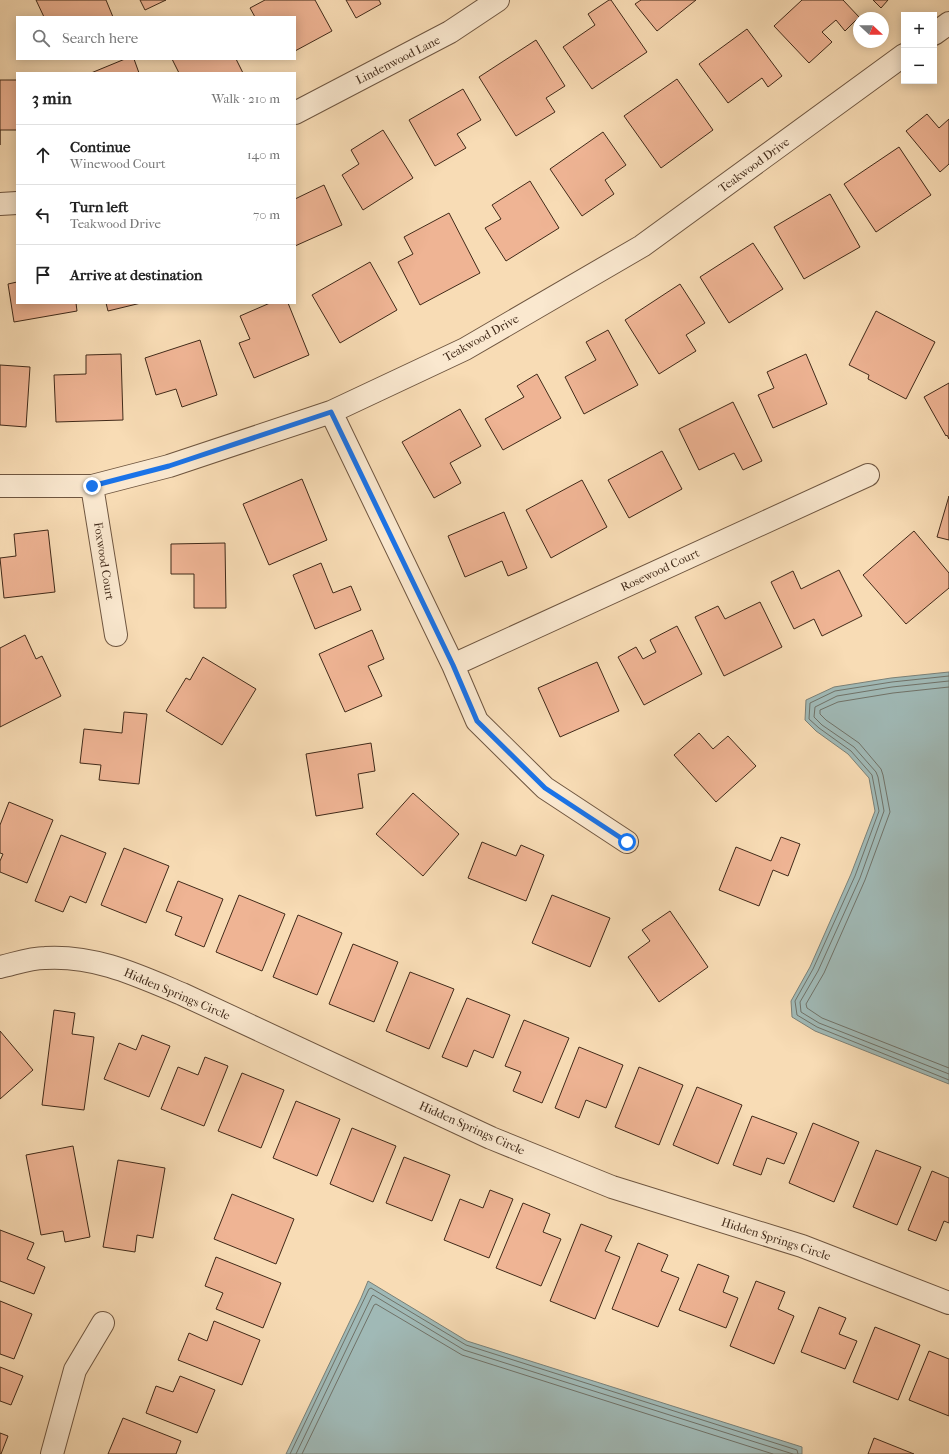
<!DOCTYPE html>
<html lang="en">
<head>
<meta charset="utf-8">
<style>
	body { margin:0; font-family:"IM FELL French Canon",serif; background:#f6f6f6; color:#222 }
	.controls { position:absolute; right:12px; top:12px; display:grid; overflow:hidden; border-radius:0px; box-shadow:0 2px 10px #0003 }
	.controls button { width:36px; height:36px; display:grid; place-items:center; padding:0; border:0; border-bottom:1px solid #e0e0e0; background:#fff; color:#222; font:20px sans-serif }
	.compass { position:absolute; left:853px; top:12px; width:36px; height:36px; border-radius:50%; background:#fff; box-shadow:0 2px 10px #0003; rotate:112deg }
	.stop { position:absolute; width:12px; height:12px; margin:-9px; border:3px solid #1a73e8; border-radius:50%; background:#fff }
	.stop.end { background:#1a73e8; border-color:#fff; box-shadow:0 1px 4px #0008 }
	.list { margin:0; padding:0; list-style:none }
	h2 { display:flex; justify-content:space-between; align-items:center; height:52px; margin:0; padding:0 16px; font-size:17px }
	h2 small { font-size:13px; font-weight:400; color:#767676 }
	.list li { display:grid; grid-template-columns:26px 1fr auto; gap:12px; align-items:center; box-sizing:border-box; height:60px; padding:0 16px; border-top:1px solid #e0e0e0 }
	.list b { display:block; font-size:15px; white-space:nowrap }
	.list p { margin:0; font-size:13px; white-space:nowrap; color:#767676 }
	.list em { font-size:13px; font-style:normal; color:#767676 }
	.icon { flex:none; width:22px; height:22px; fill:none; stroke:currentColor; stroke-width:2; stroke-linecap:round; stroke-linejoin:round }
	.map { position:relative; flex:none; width:949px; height:1454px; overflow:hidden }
	.search { position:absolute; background:#fff; box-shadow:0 2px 10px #0003; left:16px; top:16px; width:280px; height:44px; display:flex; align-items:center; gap:10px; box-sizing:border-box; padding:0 14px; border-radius:0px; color:#767676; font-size:15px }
	.panel { position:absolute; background:#fff; box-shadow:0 2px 10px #0003; left:16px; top:72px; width:280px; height:232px; border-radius:0px }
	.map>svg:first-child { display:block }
	.water { fill:#a0b9b6; stroke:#7a8077 }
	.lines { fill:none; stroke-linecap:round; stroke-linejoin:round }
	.shore { stroke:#707268; stroke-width:1 }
	.building { fill:#efb494; stroke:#412a19 }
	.minor-casing { stroke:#6f5640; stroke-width:24 }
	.minor { stroke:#fae8cf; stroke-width:22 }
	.route { stroke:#1a73e8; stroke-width:5 }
	.labels { text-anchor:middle; stroke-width:4; stroke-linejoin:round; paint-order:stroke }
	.street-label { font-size:12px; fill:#412a19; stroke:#fae8cf }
</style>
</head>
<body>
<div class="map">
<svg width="949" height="1454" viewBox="0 0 949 1454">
	<rect width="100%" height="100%" fill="#f8dcb5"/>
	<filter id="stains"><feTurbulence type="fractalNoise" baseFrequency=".005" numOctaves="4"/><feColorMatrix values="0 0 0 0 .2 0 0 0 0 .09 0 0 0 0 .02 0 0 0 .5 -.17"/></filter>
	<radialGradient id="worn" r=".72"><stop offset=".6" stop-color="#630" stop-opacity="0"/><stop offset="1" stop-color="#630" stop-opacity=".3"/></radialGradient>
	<path class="water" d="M949,672V1084L815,1031L792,1017L791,1001L810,967L851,874L875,811L869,778L848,754L816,731L805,720L806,700L834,687L891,678Z
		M368,1281L467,1341L802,1447V1454H286L361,1298Z"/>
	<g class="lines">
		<path class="shore" d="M949,676L892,682L835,691L810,703L809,719L819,728L851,751L872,775L879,811L855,876L813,969L795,1001L797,1015L817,1027L949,1080
			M949,681L892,687L837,696L815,707L814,717L822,725L854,747L876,772L878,777L884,811L860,878L818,971L800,1002L801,1012L819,1023L949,1074
			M949,687L893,693L838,702L820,710V714L826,720L859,743L881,769L883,775L890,812L865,880L824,973L806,1004L807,1008L822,1018L949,1068
			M290,1454L369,1289L371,1288L466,1345L797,1450L798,1454
			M296,1454L372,1296L373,1295L464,1350L793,1454
			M302,1454L374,1305L376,1304L462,1355L773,1454"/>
	</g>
	<path class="building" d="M36,0H106L113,17H44Z
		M140,0H166L145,10Z
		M265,0H315L332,31L295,51V17H255L250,8Z
		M346,0H379L381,4L356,18Z
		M609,0H611L647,52L592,89L563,47L595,25L588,14Z
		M641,0H696L657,31L635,4Z
		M802,0H843L859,17L845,31L836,20L822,32L832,42L809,63L774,26Z
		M873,0H888L881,8Z
		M747,29L782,76L768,87L762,78L728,103L699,64Z
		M536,40L565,86L546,98L555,112L516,136L479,77Z
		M125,59H134L139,73H91Z
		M172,59H236L243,73H179Z
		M677,79L713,130L661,168L624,116Z
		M0,80H17V130H0V145Z
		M463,89L481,120L457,134L466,148L435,166L409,120Z
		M927,114L939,128L949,119V164L940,172L906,131Z
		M383,130L413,178L363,210L342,175L359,164L351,150Z
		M603,132L626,165L605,180L614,194L582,216L550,169Z
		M899,147L931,195L876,232L844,184Z
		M530,181L559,228L506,261L485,228L501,219L492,205Z
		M324,185L342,225L295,246V199Z
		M830,194L860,247L804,279L774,227Z
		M449,213L480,273L420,305L398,262L413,254L404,237Z
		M753,243L783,289L729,323L700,277Z
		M370,262L397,310L340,343L312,295Z
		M17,282V303H76L77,311L14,322L8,284Z
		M680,284L705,323L686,335L696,351L659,374L625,320Z
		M106,303H141L108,311Z
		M270,303H288L309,355L254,378L239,343L250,339L240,316Z
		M876,311L935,342L906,399L868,379L869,375L849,365Z
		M608,330L638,385L584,414L565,377L596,360L586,342Z
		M200,340L217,395L182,407L176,389L156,395L145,358Z
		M121,354L123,420L56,422L54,375L86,374V355Z
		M806,354L827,404L773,428L758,395L774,388L767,372Z
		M0,365L30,367L26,427L0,425Z
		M537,374L561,418L503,450L485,419L524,397L517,386Z
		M949,383V439L947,435L946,436L924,397Z
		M733,402L762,461L743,470L734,453L699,470L679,429Z
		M460,409L481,446L450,463L461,483L434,498L402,442Z
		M662,451L682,489L629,518L608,480Z
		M302,479L327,540L269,565L243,504Z
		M582,480L607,527L551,558L526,510Z
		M949,496V540L937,537Z
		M504,512L527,568L508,576L502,561L465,577L448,536Z
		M48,530L55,592L4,598L0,558L16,556L14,534Z
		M914,531L949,573V588L906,624L863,575Z
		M225,543L226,608H194V574H171V544Z
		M321,563L333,593L351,586L361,610L315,629L293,575Z
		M839,570L862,616L822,636L814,619L794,629L771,582L793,571L801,589Z
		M760,602L782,647L724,676L695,617L718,606L725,619Z
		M677,626L702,674L644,705L618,657L636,647L643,659L656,652L650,640Z
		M372,630L384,659L368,666L382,696L345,712L319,654Z
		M25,635L36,659L42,656L61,696L0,727V648Z
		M203,657L256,689L222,745L166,711L186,678L190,680Z
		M597,662L619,711L560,737L538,688Z
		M124,712L147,714L139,784L99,780L101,765L80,763L84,729L122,733Z
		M699,733L713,749L728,736L756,766L716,802L674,755Z
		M371,743L375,771L358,774L363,808L316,816L306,754Z
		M413,793L459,834L423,876L376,834Z
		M9,802L53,820L27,883L0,872V861L3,854L0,853V825Z
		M61,835L106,853L86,903L70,896L63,912L35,901Z
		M781,837L800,844L788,876L773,870L759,906L719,890L736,847L771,861Z
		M482,842L516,856L521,845L544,855L526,901L468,878Z
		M124,848L169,866L146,923L101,905Z
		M178,881L223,899L204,947L175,935L182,917L166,911Z
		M239,895L285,914L262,971L216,952Z
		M552,895L610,918L590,967L532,943Z
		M670,911L708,967L659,1002L628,957L650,941L642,930Z
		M298,915L342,933L317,995L273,977Z
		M353,944L398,962L374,1022L329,1004Z
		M410,972L454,989L429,1049L386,1031Z
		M467,998L510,1015L493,1058L474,1050L467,1067L442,1057Z
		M54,1010L75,1013L72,1034L94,1037L84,1110L42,1105Z
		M524,1020L569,1038L542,1103L513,1091L521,1072L505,1066Z
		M0,1031L33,1070L0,1099Z
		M142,1035L170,1046L149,1097L104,1079L119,1043L136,1050Z
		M579,1047L623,1065L606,1108L586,1100L579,1118L555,1108Z
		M205,1057L228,1066L204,1126L161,1109L178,1067L198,1075Z
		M639,1067L683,1085L659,1145L615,1127Z
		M242,1073L284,1090L261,1148L218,1131Z
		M697,1087L742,1105L718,1164L673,1145Z
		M296,1101L340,1119L317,1176L273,1158Z
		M752,1116L797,1133L784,1164L767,1158L761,1175L733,1165Z
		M813,1123L859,1142L834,1202L789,1183Z
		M352,1128L396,1146L373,1202L330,1184Z
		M73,1146L90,1237L65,1242L63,1231L41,1235L26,1155Z
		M876,1150L921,1167L897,1225L853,1207Z
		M404,1157L450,1175L432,1221L386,1203Z
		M118,1160L165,1168L153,1238L137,1235L135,1252L103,1247Z
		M932,1171L949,1178V1223L944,1221L936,1241L908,1230Z
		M490,1190L513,1199L489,1258L444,1240L460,1199L483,1208Z
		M232,1194L294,1219L276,1264L214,1239Z
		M523,1203L550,1214L543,1232L561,1239L541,1286L496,1268Z
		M581,1224L612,1236L605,1251L620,1257L595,1319L550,1301Z
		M0,1230L34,1243L27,1259L45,1267L34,1294L0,1281Z
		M638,1243L668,1255L661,1271L679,1278L658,1327L612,1309Z
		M216,1257L281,1283L263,1328L216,1309L223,1293L205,1286Z
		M698,1264L729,1276L723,1292L738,1298L726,1328L679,1310Z
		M756,1281L785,1292L778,1309L794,1316L774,1364L730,1346Z
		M0,1301L32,1314L14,1359L0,1354Z
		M819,1307L846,1318L839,1334L857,1341L845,1369L801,1352Z
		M214,1321L260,1340L242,1385L178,1360L189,1333L207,1341Z
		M875,1327L920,1345L898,1400L853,1382Z
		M929,1351L949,1359V1416L909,1400Z
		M0,1367L23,1376L11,1405L0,1401Z
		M180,1376L215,1390L197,1433L146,1413L156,1386L173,1392Z
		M123,1418L181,1441L176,1454H108Z
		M0,1433L8,1436L1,1454H0Z
		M874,1438L914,1454H868Z"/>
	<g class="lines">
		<g class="minor-casing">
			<path id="minor" d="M934,34L949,23
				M295,113L450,32L498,0
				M0,204L17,203
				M331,412L453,665L477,721L545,788L627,842
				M0,486H92L169,466L331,412L465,349L642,246L904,55
				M92,486L116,635
				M453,665L868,475
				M0,967C14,964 30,958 45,958C95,955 137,975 182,994L491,1138L612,1187L802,1246L949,1303
				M52,1454L75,1370L103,1323"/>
		</g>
		<use href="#minor" class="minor"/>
	</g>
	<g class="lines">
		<path class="route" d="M92,486L169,466L331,412L453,665L477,721L545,788L627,842"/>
	</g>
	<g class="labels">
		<g class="street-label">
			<text transform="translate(398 60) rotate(-27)" y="4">Lindenwood Lane</text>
			<text transform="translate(754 165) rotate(-36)" y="4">Teakwood Drive</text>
			<text transform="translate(481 338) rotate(-29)" y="4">Teakwood Drive</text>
			<text transform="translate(104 561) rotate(81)" y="4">Foxwood Court</text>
			<text transform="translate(660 570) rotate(-25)" y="4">Rosewood Court</text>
			<text transform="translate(177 994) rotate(23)" y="4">Hidden Springs Circle</text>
			<text transform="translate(472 1128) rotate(24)" y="4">Hidden Springs Circle</text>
			<text transform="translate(776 1239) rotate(18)" y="4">Hidden Springs Circle</text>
		</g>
	</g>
	<rect width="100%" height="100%" filter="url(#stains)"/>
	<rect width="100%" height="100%" fill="url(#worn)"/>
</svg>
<div class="controls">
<button>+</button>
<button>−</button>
</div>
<svg class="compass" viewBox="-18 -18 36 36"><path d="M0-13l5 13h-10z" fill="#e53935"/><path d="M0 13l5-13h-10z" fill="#767676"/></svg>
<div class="stop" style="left:627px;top:842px"></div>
<div class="stop end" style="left:92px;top:486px"></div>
<div class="search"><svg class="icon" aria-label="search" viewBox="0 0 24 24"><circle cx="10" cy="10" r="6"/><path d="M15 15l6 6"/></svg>Search here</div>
<section class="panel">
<h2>3 min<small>Walk · 210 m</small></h2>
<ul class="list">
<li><svg class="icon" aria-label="ahead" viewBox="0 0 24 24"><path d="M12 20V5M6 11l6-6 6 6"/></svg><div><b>Continue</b><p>Winewood Court</p></div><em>140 m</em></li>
<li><svg class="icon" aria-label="left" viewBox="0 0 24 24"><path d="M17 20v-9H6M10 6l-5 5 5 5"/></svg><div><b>Turn left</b><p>Teakwood Drive</p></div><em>70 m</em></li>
<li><svg class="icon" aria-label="arrive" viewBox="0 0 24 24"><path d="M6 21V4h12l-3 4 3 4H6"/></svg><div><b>Arrive at destination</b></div></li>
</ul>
</section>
</div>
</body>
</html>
